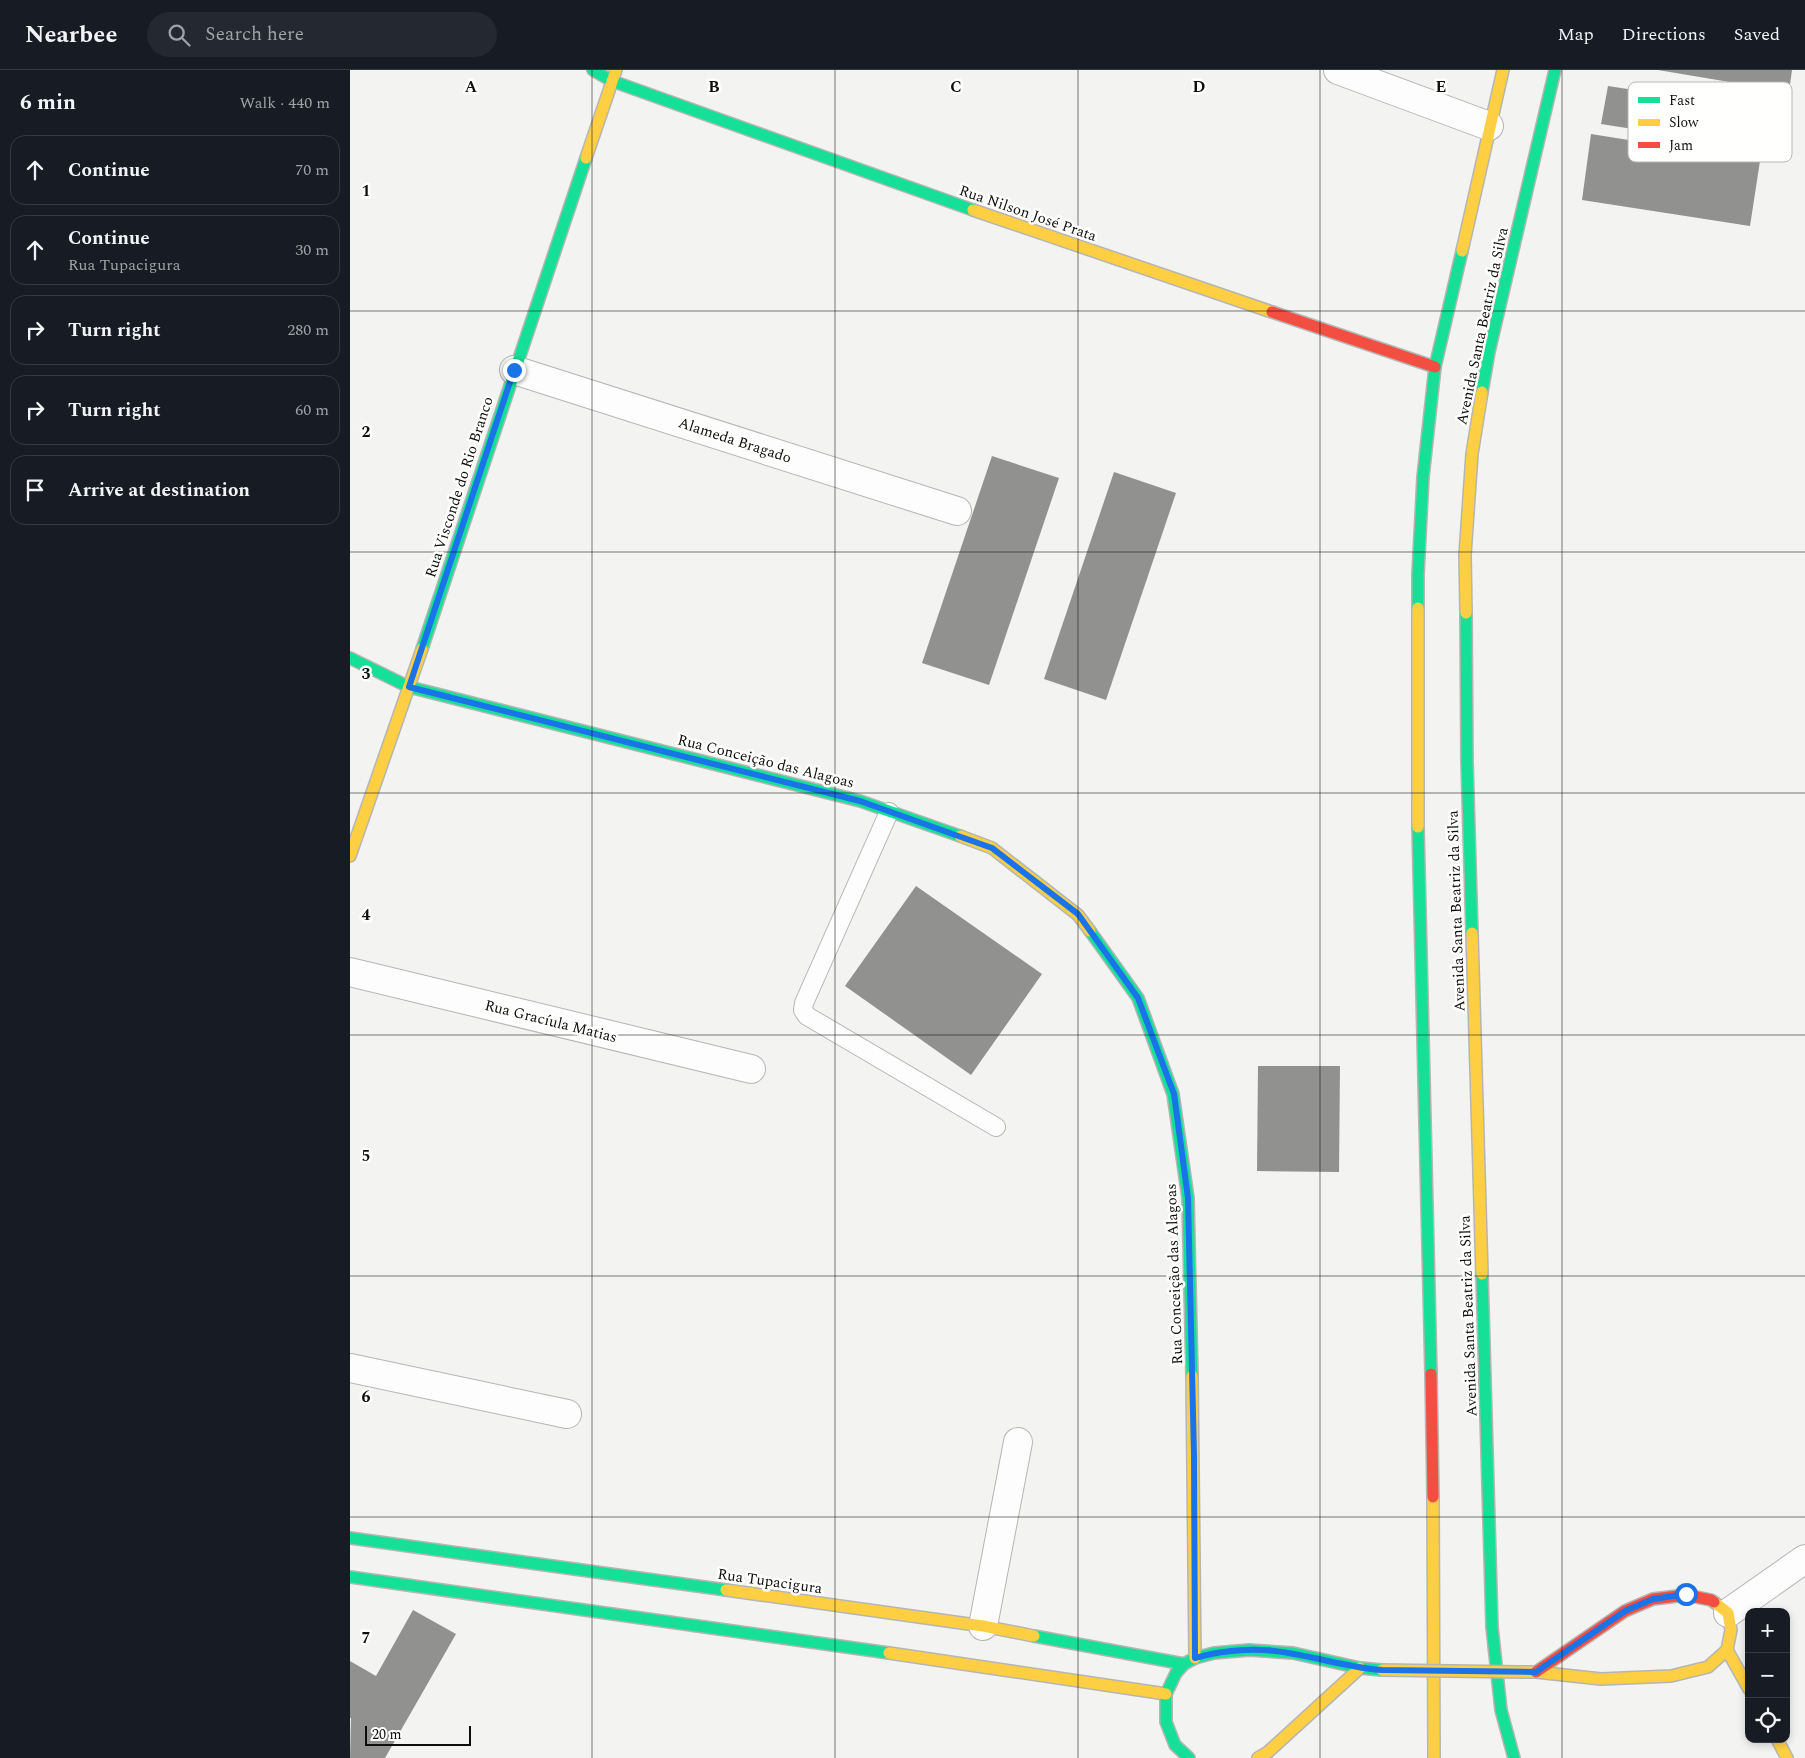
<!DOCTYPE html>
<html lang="en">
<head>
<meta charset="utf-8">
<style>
	body { margin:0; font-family:Spectral,serif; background:#242831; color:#f1f3f6 }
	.controls { position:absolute; right:15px; bottom:15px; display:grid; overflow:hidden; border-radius:10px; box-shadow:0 2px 8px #0003 }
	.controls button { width:45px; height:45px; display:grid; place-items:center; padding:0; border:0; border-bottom:1px solid #363941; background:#171b24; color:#f1f3f6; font:25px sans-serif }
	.scale { position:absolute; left:15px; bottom:12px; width:106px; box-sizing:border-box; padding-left:5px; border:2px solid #0e0e0d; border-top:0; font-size:14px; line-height:18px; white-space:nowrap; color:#0e0e0d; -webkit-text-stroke:4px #fffffe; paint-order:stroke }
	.stop { position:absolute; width:15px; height:15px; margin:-11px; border:4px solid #1a73e8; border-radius:50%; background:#fff }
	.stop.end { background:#1a73e8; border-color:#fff; box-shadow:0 1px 5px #0008 }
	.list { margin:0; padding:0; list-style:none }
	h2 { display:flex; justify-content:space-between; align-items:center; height:65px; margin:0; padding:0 20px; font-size:21px }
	h2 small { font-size:16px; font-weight:400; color:#9ea1a6 }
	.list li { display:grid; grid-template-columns:32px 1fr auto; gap:15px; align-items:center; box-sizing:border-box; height:70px; margin:0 10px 10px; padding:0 10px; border:1px solid #363941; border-radius:15px }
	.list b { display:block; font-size:19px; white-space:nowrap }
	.list p { margin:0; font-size:16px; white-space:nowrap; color:#9ea1a6 }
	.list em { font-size:16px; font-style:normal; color:#9ea1a6 }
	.icon { flex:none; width:28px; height:28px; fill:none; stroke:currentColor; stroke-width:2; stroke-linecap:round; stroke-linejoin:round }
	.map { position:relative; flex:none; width:1455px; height:1688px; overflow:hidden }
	header { display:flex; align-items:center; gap:30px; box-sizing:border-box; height:70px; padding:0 25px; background:#171b24; border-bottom:1px solid #363941 }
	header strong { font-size:24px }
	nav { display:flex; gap:28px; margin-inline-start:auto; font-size:18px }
	.search { width:350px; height:45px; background:#242831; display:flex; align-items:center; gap:12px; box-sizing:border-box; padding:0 18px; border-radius:28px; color:#9ea1a6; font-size:19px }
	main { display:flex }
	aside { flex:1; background:#171b24 }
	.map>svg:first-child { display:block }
	.building { fill:#919190 }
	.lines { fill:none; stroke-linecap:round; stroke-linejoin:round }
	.lane-casing { stroke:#b5b5b4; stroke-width:20 }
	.street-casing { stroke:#b5b5b4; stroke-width:30 }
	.fast-casing { stroke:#b5b5b4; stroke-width:14 }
	.slow-casing { stroke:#b5b5b4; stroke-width:14 }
	.jam-casing { stroke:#b5b5b4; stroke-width:14 }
	.lane { stroke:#fdfdfd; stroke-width:18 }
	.street { stroke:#fdfdfd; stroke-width:28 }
	.fast { stroke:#16e098; stroke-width:11 }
	.slow { stroke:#ffcf43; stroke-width:11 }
	.jam { stroke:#f24e42; stroke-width:11 }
	.slow-bridge-casing { stroke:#b5b5b4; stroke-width:14; stroke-linecap:butt }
	.slow-bridge { stroke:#ffcf43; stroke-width:11 }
	.route { stroke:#1a73e8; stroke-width:6 }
	.grid { fill:none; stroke:#0e0e0d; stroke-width:1; stroke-opacity:0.55 }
	.labels { text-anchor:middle; stroke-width:5; stroke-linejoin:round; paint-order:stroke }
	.street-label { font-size:15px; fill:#0e0e0d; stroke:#fffffe }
	.key { fill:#fffffe; stroke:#b7b7b6; stroke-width:1 }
	.key-label { font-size:14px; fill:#0e0e0d }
	.grid-label { font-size:16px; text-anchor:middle; font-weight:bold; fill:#0e0e0d; stroke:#fffffe; stroke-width:5; stroke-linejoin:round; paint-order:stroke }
</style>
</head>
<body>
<header>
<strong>Nearbee</strong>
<div class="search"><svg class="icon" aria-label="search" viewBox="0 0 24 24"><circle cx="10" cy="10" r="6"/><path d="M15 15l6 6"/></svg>Search here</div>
<nav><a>Map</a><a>Directions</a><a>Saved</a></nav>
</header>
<main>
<aside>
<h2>6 min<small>Walk · 440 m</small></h2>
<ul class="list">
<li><svg class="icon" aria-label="ahead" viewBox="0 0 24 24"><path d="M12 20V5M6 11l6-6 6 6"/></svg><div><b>Continue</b></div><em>70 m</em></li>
<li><svg class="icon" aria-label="ahead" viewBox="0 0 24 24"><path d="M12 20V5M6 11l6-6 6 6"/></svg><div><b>Continue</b><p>Rua Tupacigura</p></div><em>30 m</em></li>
<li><svg class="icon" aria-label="right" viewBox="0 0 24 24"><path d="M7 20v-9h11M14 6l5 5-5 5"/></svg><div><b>Turn right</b></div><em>280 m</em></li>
<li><svg class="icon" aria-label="right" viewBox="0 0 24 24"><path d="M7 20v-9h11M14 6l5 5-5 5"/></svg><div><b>Turn right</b></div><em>60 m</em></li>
<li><svg class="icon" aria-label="arrive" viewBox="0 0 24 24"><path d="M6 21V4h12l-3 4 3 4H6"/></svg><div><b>Arrive at destination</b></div></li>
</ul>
</aside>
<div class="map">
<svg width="1455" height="1688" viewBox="0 0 1455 1688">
	<rect width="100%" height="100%" fill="#f3f3f2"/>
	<path class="building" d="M1308,0H1442L1439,22Z
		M1258,16L1422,41L1416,80L1251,54Z
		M1241,64L1410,91L1400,156L1232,130Z
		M642,386L709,408L639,615L572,593Z
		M764,402L826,423L756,630L694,609Z
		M566,816L692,904L621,1005L495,916Z
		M908,996H990L989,1102L907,1101Z
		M63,1540L106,1564L35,1688H0L1,1648H0V1591L26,1606Z"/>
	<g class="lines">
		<g class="lane-casing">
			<path id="lane" d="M539,742L454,933L453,940L457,946L646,1057"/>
		</g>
		<g class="street-casing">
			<path id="street" d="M988,0L1139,56
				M164,300L607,441
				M0,902L401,999
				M0,1298L217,1344
				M1378,1543L1455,1489
				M633,1556L668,1372"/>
		</g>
		<g class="fast-casing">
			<path id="fast" d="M243,0L262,11L623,140
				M1132,322L1139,282L1205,0
				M1068,538V504L1073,407L1085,297L1112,181
				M1116,543L1117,691L1122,863
				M72,579L236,88
				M0,588L59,617L510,731L610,766
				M1068,757L1081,1304
				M740,861L788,928L823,1024L838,1128L842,1306
				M1132,1204L1142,1557L1151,1640L1164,1688
				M0,1468L376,1520
				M0,1507L539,1583
				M684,1566L834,1594
				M839,1688L825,1675L816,1652V1624L826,1603L834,1594L845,1588L864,1583L899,1580L943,1583L1010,1598L1032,1600"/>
		</g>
		<g class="slow-casing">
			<path id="slow" d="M236,88L266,0
				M623,140L922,242
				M1112,181L1153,0
				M1068,538V757
				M1116,543L1115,485L1122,384L1132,322
				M610,766L642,778L728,845L740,861
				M0,786L72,579
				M1122,863L1132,1204
				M842,1306L845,1588
				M1083,1427L1084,1688
				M376,1520L633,1556L684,1566
				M1377,1580L1399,1619
				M539,1583L816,1624
				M1170,1602H1186L1251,1609L1321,1606L1358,1597L1377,1580L1381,1560L1378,1543L1364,1532
				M1427,1669L1437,1688
				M908,1688L918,1682L1010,1598"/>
		</g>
		<g class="jam-casing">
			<path id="jam" d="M922,242L1085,297
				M1081,1304L1083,1427
				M1186,1602L1275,1541L1303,1529L1336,1525L1361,1530L1364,1532"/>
		</g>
		<use href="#lane" class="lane"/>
		<use href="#street" class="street"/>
		<use href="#fast" class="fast"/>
		<use href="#slow" class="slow"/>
		<use href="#jam" class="jam"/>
		<g class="slow-bridge-casing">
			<path id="slow-bridge" d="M1032,1600L1170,1602"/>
		</g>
		<use href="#slow-bridge" class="slow-bridge"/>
	</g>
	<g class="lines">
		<path class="route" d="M164,300L59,617L510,731L642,778L728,844L788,928L824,1024L838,1128L844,1386L845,1588C876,1579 912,1577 944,1584C974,1589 1002,1598 1032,1600L1186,1602L1275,1541L1303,1529L1336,1524"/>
	</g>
	<path class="grid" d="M242,0V1688M485,0V1688M728,0V1688M970,0V1688M1212,0V1688M0,241H1455M0,482H1455M0,723H1455M0,965H1455M0,1206H1455M0,1447H1455"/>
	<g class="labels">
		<g class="street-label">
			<text transform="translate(678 143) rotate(19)" y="5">Rua Nilson José Prata</text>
			<text transform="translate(1132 256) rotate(-78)" y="5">Avenida Santa Beatriz da Silva</text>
			<text transform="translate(385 370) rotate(18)" y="5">Alameda Bragado</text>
			<text transform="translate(109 417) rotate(-72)" y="5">Rua Visconde do Rio Branco</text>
			<text transform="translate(416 691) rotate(14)" y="5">Rua Conceição das Alagoas</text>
			<text transform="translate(1106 841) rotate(-92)" y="5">Avenida Santa Beatriz da Silva</text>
			<text transform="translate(201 951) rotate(14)" y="5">Rua Gracíula Matias</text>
			<text transform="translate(824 1204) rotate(-92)" y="5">Rua Conceição das Alagoas</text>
			<text transform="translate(1118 1246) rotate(-92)" y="5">Avenida Santa Beatriz da Silva</text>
			<text transform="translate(420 1511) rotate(8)" y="5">Rua Tupacigura</text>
		</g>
	</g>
	<rect x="1278" y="12" width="164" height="80" rx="8" class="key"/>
	<rect x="1288" y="27" width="22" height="6" fill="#16e098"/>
	<rect x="1288" y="49" width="22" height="7" fill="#ffcf43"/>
	<rect x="1288" y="72" width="22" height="6" fill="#f24e42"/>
	<g class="key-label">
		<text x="1319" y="35">Fast</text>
		<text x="1319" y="57">Slow</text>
		<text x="1319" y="80">Jam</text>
	</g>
	<g class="grid-label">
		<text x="121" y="22">A</text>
		<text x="364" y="22">B</text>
		<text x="606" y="22">C</text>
		<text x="849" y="22">D</text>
		<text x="1091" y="22">E</text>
		<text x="16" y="126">1</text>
		<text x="16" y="367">2</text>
		<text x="16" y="609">3</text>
		<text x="16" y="850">4</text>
		<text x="16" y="1091">5</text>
		<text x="16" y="1332">6</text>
		<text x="16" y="1573">7</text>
	</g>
</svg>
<div class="controls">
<button>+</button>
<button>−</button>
<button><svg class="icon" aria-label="locate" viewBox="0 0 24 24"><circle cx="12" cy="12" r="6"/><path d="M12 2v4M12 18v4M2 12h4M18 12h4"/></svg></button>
</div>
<div class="scale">20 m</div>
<div class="stop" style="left:1336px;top:1524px"></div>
<div class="stop end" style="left:164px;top:300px"></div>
</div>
</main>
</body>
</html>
